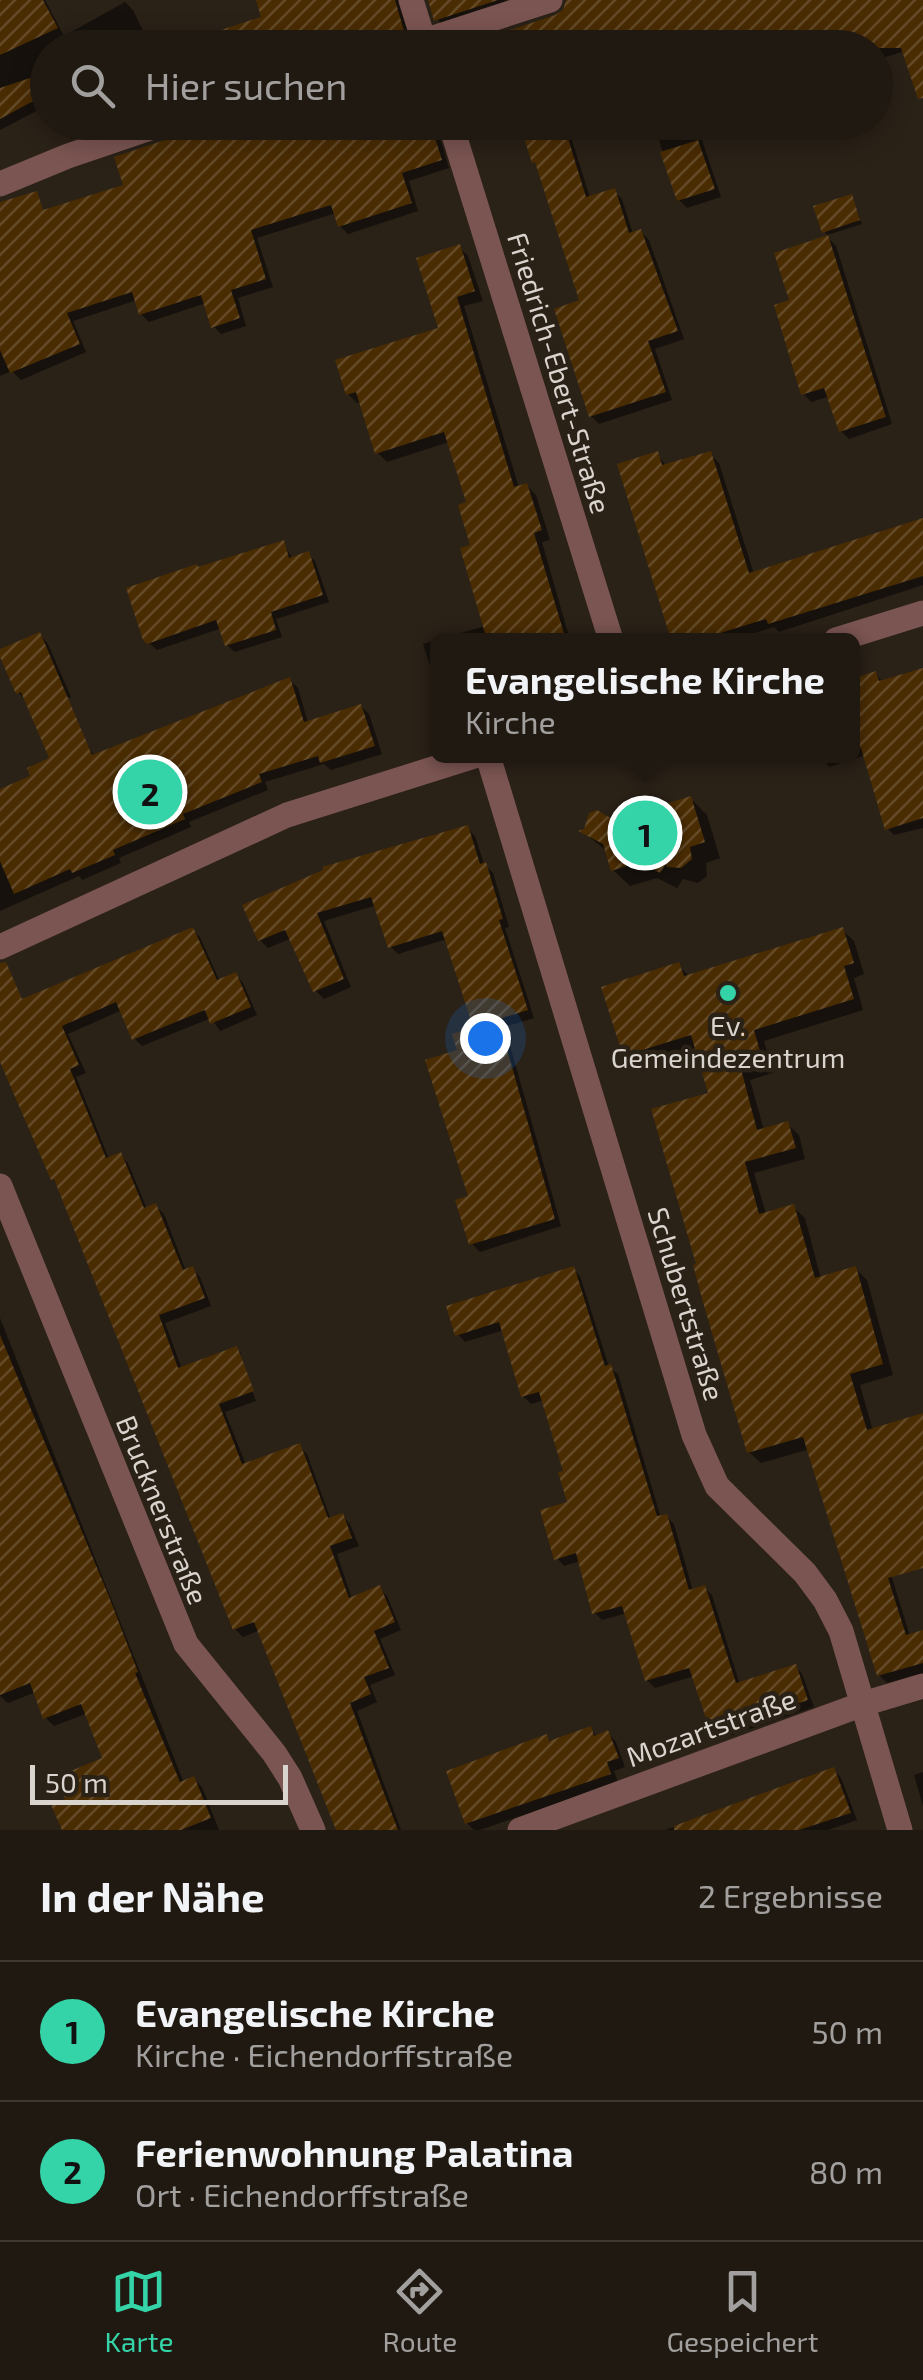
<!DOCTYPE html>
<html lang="de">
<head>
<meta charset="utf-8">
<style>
	body { margin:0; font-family:"Exo 2",sans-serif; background:#28221a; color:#f1f3f6 }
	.scale { position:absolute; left:30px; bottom:25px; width:258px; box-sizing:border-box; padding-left:10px; border:5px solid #dad4ce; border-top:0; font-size:28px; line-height:35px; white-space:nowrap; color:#dad4ce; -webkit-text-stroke:8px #2a2117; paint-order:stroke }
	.you { position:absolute; left:485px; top:1038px; width:35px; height:35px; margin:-25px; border:8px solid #fff; border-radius:50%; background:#1a73e8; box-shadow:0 0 0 15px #1a73e833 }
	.badge { display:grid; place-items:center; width:65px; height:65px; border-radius:50%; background:#34d4a8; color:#111; font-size:32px; font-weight:700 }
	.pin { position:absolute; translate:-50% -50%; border:5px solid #fff; box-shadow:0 2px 10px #0006 }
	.popup { position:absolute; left:430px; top:633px; width:430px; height:130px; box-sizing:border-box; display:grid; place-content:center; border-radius:15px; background:#201911; filter:drop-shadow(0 2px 8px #0005); font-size:32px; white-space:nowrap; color:#a2a09f }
	.popup b { font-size:38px; color:#f1f3f6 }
	.popup::after { content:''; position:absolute; left:50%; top:100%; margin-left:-20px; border:20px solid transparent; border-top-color:#201911 }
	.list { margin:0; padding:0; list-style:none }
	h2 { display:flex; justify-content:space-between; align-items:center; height:130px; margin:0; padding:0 40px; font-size:42px }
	h2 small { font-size:32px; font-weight:400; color:#a2a09f }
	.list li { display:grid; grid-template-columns:65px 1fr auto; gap:30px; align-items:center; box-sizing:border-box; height:140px; padding:0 40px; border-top:2px solid #3d3831 }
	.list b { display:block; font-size:38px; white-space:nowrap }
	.list p { margin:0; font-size:32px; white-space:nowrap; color:#a2a09f }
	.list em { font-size:32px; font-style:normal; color:#a2a09f }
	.icon { flex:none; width:55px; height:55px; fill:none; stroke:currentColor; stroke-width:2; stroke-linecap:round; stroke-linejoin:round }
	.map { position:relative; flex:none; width:923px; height:1830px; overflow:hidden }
	.search { position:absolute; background:#201911; box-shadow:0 5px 25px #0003; left:30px; right:30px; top:30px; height:110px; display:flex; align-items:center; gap:25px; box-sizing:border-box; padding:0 35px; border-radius:55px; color:#a2a09f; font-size:38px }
	.sheet { height:410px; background:#201911 }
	nav { display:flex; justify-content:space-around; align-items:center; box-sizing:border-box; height:140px; border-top:2px solid #3d3831; background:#201911; font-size:28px; color:#a2a09f }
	nav a { display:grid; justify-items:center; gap:5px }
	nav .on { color:#34d4a8 }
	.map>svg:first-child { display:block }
	.shadow { fill:#0007 }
	.building { fill:url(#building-hatch) }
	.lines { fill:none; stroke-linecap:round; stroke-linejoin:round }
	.minor { stroke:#7b5552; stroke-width:25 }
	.poi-dot { fill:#34d4a8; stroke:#2a2117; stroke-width:4 }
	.labels { text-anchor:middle; stroke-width:9; stroke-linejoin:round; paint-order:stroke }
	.street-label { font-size:28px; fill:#dad4ce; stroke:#2a2117 }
	.poi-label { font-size:28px; fill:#dad4ce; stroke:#2a2117 }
</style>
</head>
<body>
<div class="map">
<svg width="923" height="1830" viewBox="0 0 923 1830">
	<defs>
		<pattern id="building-hatch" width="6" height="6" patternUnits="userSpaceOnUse" patternTransform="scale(2.5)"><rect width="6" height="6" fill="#4a2c03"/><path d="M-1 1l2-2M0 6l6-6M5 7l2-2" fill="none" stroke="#644a27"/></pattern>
	</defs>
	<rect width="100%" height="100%" fill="#2a2117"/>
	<path class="shadow" d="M0,0H45L64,36L125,2L133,10L148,41L178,32L187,44L264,18L258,0H406L410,39L398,48H48V105L0,130Z
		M429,0H507L509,6L445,27L437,19Z
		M618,0H923V64L905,51L876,60V48Z
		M61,122H83L64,128V132Z
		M100,122H146L115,133L109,127L71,139L65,133Z
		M186,122H435L449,168L409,181L418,211L348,234L340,226L336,213L257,238L273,287L238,298L246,326L221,334L213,326L206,303L149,322L141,314L137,300L73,321L86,352L21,380L12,371L0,376V245L126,186L176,139L186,127Z
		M523,122H584L568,127L590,198L614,191L622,199L633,234L641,232L649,240L684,339L655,349L672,400L599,424L591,416L583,302Z
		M653,122H696L721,197L687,208L679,200Z
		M851,197L862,224L827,235L824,231Z
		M828,238L836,246L892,424L849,439L841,431L830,396L811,402L804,394L792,302Z
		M459,247L468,256L483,301L464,306L519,488L527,486L536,495L550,540L542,542L570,640H438V689L423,644L485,626L469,504L449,442L387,462L378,453L362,402L357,403L348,394L441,330Z
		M657,454L667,467L710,454L719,463L754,574L923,521V585L779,632L774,627L733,640H674L620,466Z
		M283,543L293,559L308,554L315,561L329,602L276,619L282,637L235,652L227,645L222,628L157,650L145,639Z
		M40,635L48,644L71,697L37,712L18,692Z
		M923,671V828L894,835L887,828L866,755L829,767L821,756H852V681L875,674L884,682Z
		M290,680L298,688L308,723L361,706L369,714L382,754L331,770L324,764L265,782L268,790L189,822L191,827L119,858L121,863L82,880L79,876L0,911V792L34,777L52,759L83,738L95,757Z
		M691,799L707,815L720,858L706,863L707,876L698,883L683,879L677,888L657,878L630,886L613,870L608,852L583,832Z
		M467,828L475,836L484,864L493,873L509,927L505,928L534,1018L508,1026L513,1041L509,1042L561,1226L480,1252L472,1244L460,1052L476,1029L447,939L398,954L390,946L377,905L324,921L351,987L324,999L316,991L292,938L268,948L260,940Z
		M192,930L200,937L220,982L236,975L243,983L257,1015L220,1031L211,1018L142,1046L134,1038L122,1010L68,1034L86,1073L76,1077L109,1159L120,1155L128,1163L147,1209L156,1206L164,1214L186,1271L193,1269L200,1277L211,1306L165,1323L182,1369L237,1349L242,1354H238L256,1401L225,1412L246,1465L299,1446L307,1454L331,1520L343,1516L350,1524L359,1546L337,1554L352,1599L379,1588L387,1596L401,1630L380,1639L395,1675L370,1685L377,1702L357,1711L401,1830H338L260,1630L243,1637L235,1629L60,1186L53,1179L5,1068L0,1062V1004L24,1001Z
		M842,930L854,941L864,974L854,978L863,1010L764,1041L773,1073L750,1080L764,1130L787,1124L799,1135L805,1159L754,1173L766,1214L793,1207L805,1218L821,1279L856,1269L867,1280L893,1375L860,1385L873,1431L923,1416V1508L810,1449L761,1463L749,1452L711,1094L697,1047L636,1066L625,1055L678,965L690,977Z
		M573,1269L580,1276L609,1367L618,1374L661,1518L666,1516L674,1524L693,1591L705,1588L712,1595L740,1685L795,1666L802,1674L814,1707L721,1739L713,1732L694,1676L655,1688L647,1680L627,1613L602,1620L595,1613L580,1561L564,1566L557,1558L570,1504L566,1472L544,1400L531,1404L523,1396L504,1330L465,1342L458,1334Z
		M0,1318L184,1783L194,1779L202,1787L219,1830H87L106,1759L88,1713L54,1726L46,1718L36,1692L8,1703L0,1696Z
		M889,1568L910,1636L923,1632V1673L887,1683L879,1675Z
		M590,1729L598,1737L608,1733L616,1742L625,1767L614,1771L618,1782L480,1830H474L467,1823L546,1737L552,1743Z
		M834,1770L841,1778L857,1820L828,1830H665Z
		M923,1772V1806L914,1775Z"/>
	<path class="building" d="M0,0H43L58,28L0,55Z
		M256,0H395L404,31L392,36L387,48H367L365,37L333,48H184V42L261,17Z
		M428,0H498L434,21Z
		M566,0H923V98L918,99L901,48H457L555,15L563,10Z
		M48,72V93L0,119V88Z
		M184,122H430L442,160L402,173L412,203L338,227L331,205L251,230L266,279L231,290L240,318L211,328L201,295L139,315L132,292L67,313L80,344L10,373L0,350V202L37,191L43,210L123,185L114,157L174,137L181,132Z
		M519,122H563L586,197L615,188L629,233L641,229L678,331L648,341L666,392L589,417L554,309L579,300L535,162L532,163Z
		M698,140L715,189L677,201L660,152Z
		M852,194L860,220L822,233L813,206Z
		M828,235L886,417L839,432L824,388L801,395L774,305L789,300L774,253Z
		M460,244L475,291L457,297L514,487L527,483L542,530L534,533L566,640H487L460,548L470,545L458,505L466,502L444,432L375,454L356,392L346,395L335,360L438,328L416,258Z
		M658,451L662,465L711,451L749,573L923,518V576L768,624L766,619L698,640H671L617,464Z
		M284,540L289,558L309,551L323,595L271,612L276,630L225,646L216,620L147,644L143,640L126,588L197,564L198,567Z
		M40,632L92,755L290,677L304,722L361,704L375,746L320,763L318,756L259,774L262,782L183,814L185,819L113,850L115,855L72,873L70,869L14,894L0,861V789L30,776L27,768L49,758L21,692L16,694L0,657V649Z
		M923,668V818L885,830L861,748L852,750V679L876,671L879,681Z
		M691,796L705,842L690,847L692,859L681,868L667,867L666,864L660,873L639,862L611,871L603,844L578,831L584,829L589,813L597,810L614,820Z
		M468,825L480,864L486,862L503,919L499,920L528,1010L502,1018L507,1033L503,1035L555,1219L469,1245L455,1200L468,1196L425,1060L457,1050L452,1034L473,1027L442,931L388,948L371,897L317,913L344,979L313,992L285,930L258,941L242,905L323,870L322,867Z
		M193,927L217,980L236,972L251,1007L210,1024L205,1010L132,1040L116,1002L62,1026L79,1065L70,1069L106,1158L121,1152L144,1208L156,1203L183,1270L193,1266L205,1298L159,1315L178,1368L237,1346L254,1391L219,1404L242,1464L300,1443L328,1518L343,1513L352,1538L330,1546L349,1598L380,1585L395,1622L374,1631L389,1668L364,1677L371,1694L350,1703L398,1830H336L254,1622L233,1630L54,1179L51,1180L0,1062V963L6,962L22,999Z
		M843,927L854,963L844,966L854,999L754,1030L763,1062L741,1069L757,1130L788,1121L796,1148L745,1162L759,1214L794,1204L815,1278L856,1266L883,1364L850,1374L867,1430L923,1413V1568L888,1578L906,1635L923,1630V1663L877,1676L803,1437L747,1453L703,1302L693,1265L696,1264L651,1109L708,1093L691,1035L623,1056L601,987L679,962L684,976Z
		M574,1266L605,1366L611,1364L657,1516L667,1514L689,1590L705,1585L736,1683L796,1664L808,1700L711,1733L689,1668L645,1681L622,1606L592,1614L576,1553L554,1560L540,1510L567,1502L558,1472L563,1471L539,1392L521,1397L499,1322L455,1336L446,1306Z
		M0,1335L108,1594L138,1672L135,1673L180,1782L194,1776L211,1818L181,1830H62L51,1805L65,1799L56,1777L102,1758L81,1704L43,1719L30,1683L0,1695Z
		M591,1726L594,1736L608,1730L619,1758L607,1762L611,1774L465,1824L446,1771L547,1734L549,1741Z
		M834,1767L851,1813L799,1830H674V1826Z"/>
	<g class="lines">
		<path class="minor" d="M411,0L426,48
			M403,48L550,0
			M450,122L611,640
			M0,184L68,156L168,122
			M836,640L923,613
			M488,756L694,1435L717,1486L805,1573L825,1600L841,1631L900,1830
			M0,947L287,815L474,756
			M0,1186L186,1644L274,1753L290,1778L313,1830
			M520,1830L863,1704L923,1686"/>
	</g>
	<circle class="poi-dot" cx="728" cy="993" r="10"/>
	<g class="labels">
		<g class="street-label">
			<text transform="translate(559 373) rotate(73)" y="10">Friedrich-Ebert-Straße</text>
			<text transform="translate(686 1304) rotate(73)" y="10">Schubertstraße</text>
			<text transform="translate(162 1510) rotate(68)" y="10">Brucknerstraße</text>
			<text transform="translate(711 1728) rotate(-20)" y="10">Mozartstraße</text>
		</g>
		<g class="poi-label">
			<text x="728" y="1036">Ev.<tspan x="728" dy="32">Gemeindezentrum</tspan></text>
		</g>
	</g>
</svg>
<div class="scale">50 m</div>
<div class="you"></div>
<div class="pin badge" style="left:645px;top:833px">1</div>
<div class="popup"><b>Evangelische Kirche</b>Kirche</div>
<div class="pin badge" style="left:150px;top:792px">2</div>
<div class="search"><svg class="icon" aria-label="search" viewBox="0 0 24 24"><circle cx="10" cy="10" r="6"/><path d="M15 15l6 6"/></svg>Hier suchen</div>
</div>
<section class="sheet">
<h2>In der Nähe<small>2 Ergebnisse</small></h2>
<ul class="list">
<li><span class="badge">1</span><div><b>Evangelische Kirche</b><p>Kirche · Eichendorffstraße</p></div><em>50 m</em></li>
<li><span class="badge">2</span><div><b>Ferienwohnung Palatina</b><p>Ort · Eichendorffstraße</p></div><em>80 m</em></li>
</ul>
</section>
<nav>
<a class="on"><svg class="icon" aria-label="map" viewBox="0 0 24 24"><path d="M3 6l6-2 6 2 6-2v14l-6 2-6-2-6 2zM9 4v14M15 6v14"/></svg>Karte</a>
<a><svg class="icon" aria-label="directions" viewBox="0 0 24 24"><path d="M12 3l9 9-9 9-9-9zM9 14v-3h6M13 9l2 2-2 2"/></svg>Route</a>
<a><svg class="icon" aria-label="saved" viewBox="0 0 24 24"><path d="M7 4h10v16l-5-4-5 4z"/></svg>Gespeichert</a>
</nav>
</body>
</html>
